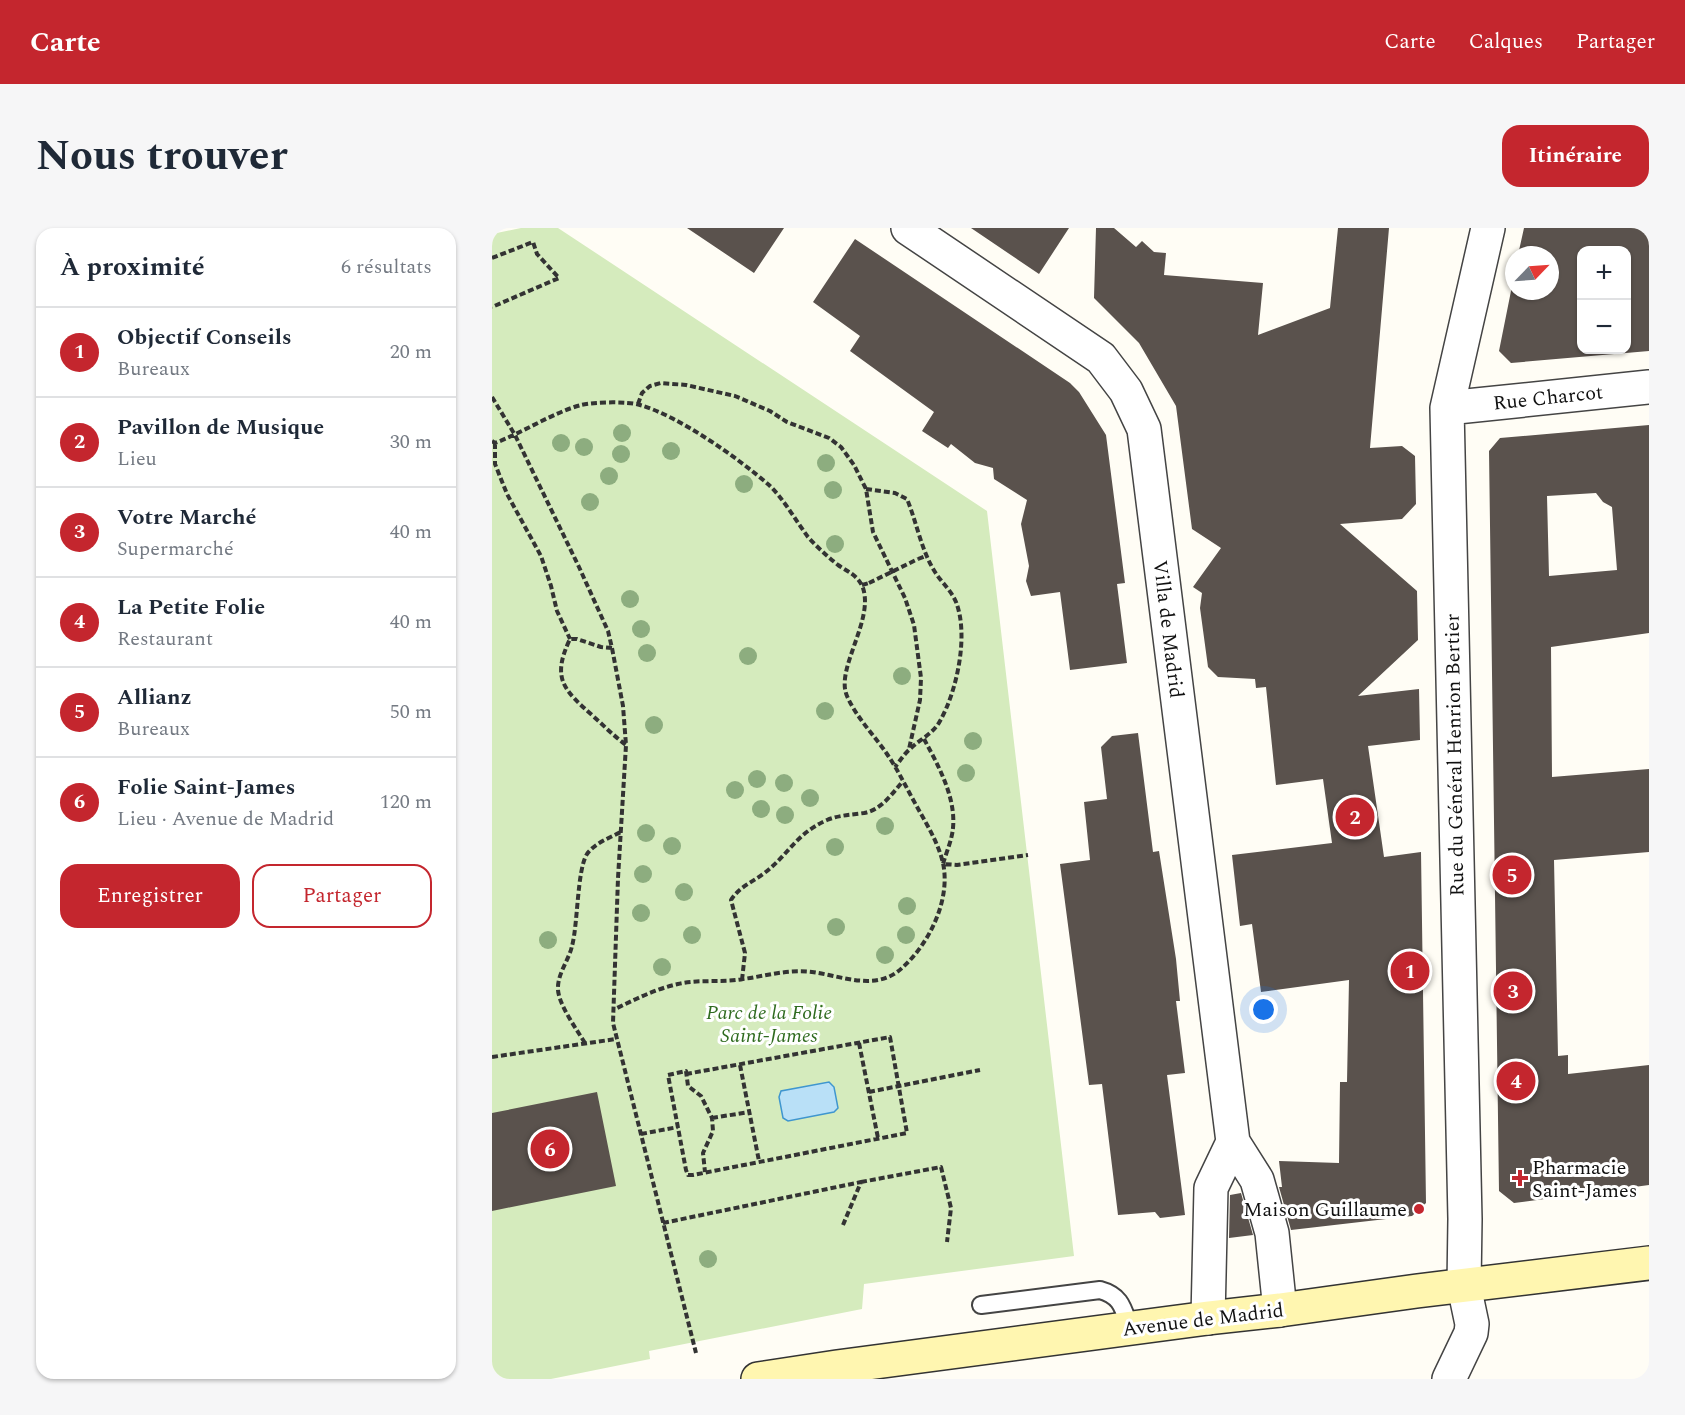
<!DOCTYPE html>
<html lang="fr">
<head>
<meta charset="utf-8">
<style>
	body { margin:0; font-family:Spectral,serif; background:#f6f6f7; color:#1f2937 }
	.controls { position:absolute; right:18px; top:18px; display:grid; overflow:hidden; border-radius:12px; box-shadow:0 2px 4px #0004 }
	.controls button { width:54px; height:54px; display:grid; place-items:center; padding:0; border:0; border-bottom:2px solid #e0e1e3; background:#fff; color:#1f2937; font:30px sans-serif }
	.compass { position:absolute; left:1013px; top:18px; width:54px; height:54px; border-radius:50%; background:#fff; box-shadow:0 2px 4px #0004; rotate:65deg }
	.you { position:absolute; left:772px; top:782px; width:21px; height:21px; margin:-15px; border:4px solid #fff; border-radius:50%; background:#1a73e8; box-shadow:0 0 0 9px #1a73e833 }
	.badge { display:grid; place-items:center; width:39px; height:39px; border-radius:50%; background:#c4262e; color:#fff; font-size:20px; font-weight:700 }
	.pin { position:absolute; translate:-50% -50%; border:3px solid #fff; box-shadow:0 2px 6px #0006 }
	.list { margin:0; padding:0; list-style:none }
	h2 { display:flex; justify-content:space-between; align-items:center; height:78px; margin:0; padding:0 24px; font-size:26px }
	h2 small { font-size:20px; font-weight:400; color:#747a83 }
	.list li { display:grid; grid-template-columns:39px 1fr auto; gap:18px; align-items:center; box-sizing:border-box; height:90px; padding:0 24px; border-top:2px solid #e0e1e3 }
	.list b { display:block; font-size:22px; white-space:nowrap }
	.list p { margin:0; font-size:20px; white-space:nowrap; color:#747a83 }
	.list em { font-size:20px; font-style:normal; color:#747a83 }
	.actions { display:flex; gap:12px; padding:18px 24px }
	.actions a { flex:1; padding:14px 0; border:2px solid #c4262e; border-radius:18px; text-align:center; font-size:21px; color:#c4262e }
	.actions .main { background:#c4262e; color:#fff }
	.map { position:relative; flex:none; width:1157px; height:1151px; overflow:hidden; border-radius:18px }
	header { display:flex; align-items:center; gap:36px; box-sizing:border-box; height:84px; padding:0 30px; background:#c4262e; color:#fff }
	header strong { font-size:28px }
	nav { display:flex; gap:33px; margin-inline-start:auto; font-size:21px }
	.intro { display:flex; align-items:center; justify-content:space-between; box-sizing:border-box; height:144px; padding:0 36px }
	h1 { margin:0; font-size:42px }
	.button { padding:15px 27px; border-radius:18px; background:#c4262e; color:#fff; font-size:21px; font-weight:700 }
	main { display:flex; gap:36px; padding:0 36px }
	aside { flex:1; background:#fff; border-radius:18px; box-shadow:0 2px 4px #0004 }
	.map>svg:first-child { display:block }
	.green { fill:#d5ebbd }
	.water { fill:#b9e0f7; stroke:#3f96cf; stroke-width:1.5 }
	.building { fill:#5a524d; fill-rule:evenodd }
	.lines { fill:none; stroke-linecap:round; stroke-linejoin:round }
	.lane-casing { stroke:#444; stroke-width:20 }
	.street-casing { stroke:#444; stroke-width:36 }
	.secondary-casing { stroke:#333; stroke-width:36 }
	.path { stroke:#333; stroke-width:4; stroke-dasharray:6 3; stroke-linecap:butt }
	.lane { stroke:#fff; stroke-width:16 }
	.street { stroke:#fff; stroke-width:33 }
	.secondary { stroke:#fff6b0; stroke-width:33 }
	.path-bridge { stroke:#333; stroke-width:4; stroke-dasharray:6 3; stroke-linecap:butt }
	.tree { fill:#8dad7f }
	.poi-dot { fill:#c4262e; stroke:#fff; stroke-width:2 }
	.labels { text-anchor:middle; stroke-width:6; stroke-linejoin:round; paint-order:stroke }
	.street-label { font-size:20px; fill:#111; stroke:#fff }
	.park-label { font-size:20px; font-style:italic; fill:#2f6b1f; stroke:#fff }
	.poi-label { font-size:20px; fill:#111; stroke:#fff; text-anchor:start }
</style>
</head>
<body>
<header>
<strong>Carte</strong>
<nav><a>Carte</a><a>Calques</a><a>Partager</a></nav>
</header>
<div class="intro"><h1>Nous trouver</h1><a class="button">Itinéraire</a></div>
<main>
<aside>
<h2>À proximité<small>6 résultats</small></h2>
<ul class="list">
<li><span class="badge">1</span><div><b>Objectif Conseils</b><p>Bureaux</p></div><em>20 m</em></li>
<li><span class="badge">2</span><div><b>Pavillon de Musique</b><p>Lieu</p></div><em>30 m</em></li>
<li><span class="badge">3</span><div><b>Votre Marché</b><p>Supermarché</p></div><em>40 m</em></li>
<li><span class="badge">4</span><div><b>La Petite Folie</b><p>Restaurant</p></div><em>40 m</em></li>
<li><span class="badge">5</span><div><b>Allianz</b><p>Bureaux</p></div><em>50 m</em></li>
<li><span class="badge">6</span><div><b>Folie Saint-James</b><p>Lieu · Avenue de Madrid</p></div><em>120 m</em></li>
</ul>
<div class="actions"><a class="main">Enregistrer</a><a>Partager</a></div>
</aside>
<div class="map">
<svg width="1157" height="1151" viewBox="0 0 1157 1151">
	<rect width="100%" height="100%" fill="#fffdf5"/>
	<path class="green" d="M29,0H66L495,283L582,1028L372,1056L370,1081L157,1123L158,1131L59,1151H0V6Z"/>
	<path class="water" d="M337,854L342,859L346,880L342,884L296,893L291,890L287,869L289,863Z"/>
	<path class="building" d="M195,0H292L262,45Z
		M479,0H577L547,46Z
		M604,0H622L644,19L650,13L662,24L674,25L672,47L771,55L766,107L838,80L846,0H897L878,220L910,218L923,228L924,276L910,291L848,296L925,363L926,412L866,468L927,461L928,512L876,518L892,629L929,624L934,975L920,988L799,1002L787,959H790L787,933L847,935L848,854H855L857,752L769,764L760,696L748,698L740,627L840,615L831,551L784,557L774,459L764,460L763,451L726,449L716,439L708,380L710,365L701,359L729,320L700,301L684,178L647,115L602,70Z
		M1032,0H1157V123L1019,135L1007,123L1022,48V63H1058V27H1026ZM1089,22H1134V122H1089Z
		M363,11L578,155L587,164L614,207L633,355L625,356L635,435L578,442L568,364L539,368L534,353L537,338L529,296L535,272L502,251L501,240L483,235L459,216L456,220L430,203L442,184L358,123L368,108L321,74Z
		M1157,197V405L1059,419L1060,549L1157,541V624L1062,632L1066,828L1076,827V846L1157,837V957L1022,975L1007,963L997,223L1008,210ZM1104,265L1111,274L1120,279L1125,342L1057,348L1055,268Z
		M646,505L661,624L667,623L684,731L688,773H684L693,845L675,847L693,987L668,990L663,984L626,987L610,856L597,857L568,636L598,632L592,574L615,571L609,519L620,508Z
		M105,864L124,958L0,983V885Z
		M749,965L761,1007L737,1010L738,967Z"/>
	<g class="lines">
		<g class="lane-casing">
			<path id="lane" d="M489,1077L608,1062C630,1068 631,1081 638,1100"/>
		</g>
		<g class="street-casing">
			<path id="street" d="M416,0L609,130L634,163L652,201L741,914L765,952L780,1005L788,1082
				M955,180L1157,159
				M716,1090L719,960L741,914
				M957,1151L979,1105L980,1096L972,1058L973,991L955,180L996,0"/>
		</g>
		<g class="secondary-casing">
			<path id="secondary" d="M266,1151L345,1139L716,1090L788,1082L925,1063L1157,1035"/>
		</g>
		<path class="path" d="M0,30L41,14L45,26L67,50L0,79
			M0,169L23,207L87,339L116,403L120,420L131,478L134,517L126,650L121,795L204,1125
			M146,176L150,165L158,158L169,155L194,157L243,168L278,183L295,194L337,210L349,219L362,237L374,261L381,304L413,370L422,397L429,450L428,472L417,521
			M0,213L3,215C32,204 60,185 89,177C102,174 135,173 148,177C187,188 246,230 277,257C291,270 304,293 316,309C325,319 335,328 346,337C356,344 366,347 371,360C382,393 343,441 355,468C364,489 382,507 395,526C406,542 414,559 424,577C434,595 446,614 451,635C459,672 437,716 410,740C384,764 351,748 320,744C296,741 274,748 251,751C230,755 207,751 186,756C163,761 142,772 121,782
			M3,215V236L15,266L49,328L59,358L65,383L78,411
			M374,261L403,265L415,271C425,295 429,322 443,344C449,354 459,362 464,374C477,407 465,463 448,493C441,506 428,511 418,521C412,526 408,533 403,539
			M426,331L436,327
			M370,357L377,355
			M120,420L109,419L85,411H78C59,451 72,462 101,488C112,498 122,508 134,517
			M432,511C446,537 464,569 461,600C460,612 454,625 451,636L465,637L536,627
			M250,752L253,725L239,672C247,659 259,655 271,646C296,628 303,606 335,592C347,587 359,587 372,585C389,582 400,566 411,553
			M93,815C85,802 67,777 66,762C65,746 77,732 80,718C86,696 85,642 95,626C103,615 117,610 129,604
			M367,815L386,910
			M0,829L124,811
			M248,837L267,933
			M194,846L398,809L415,905L201,947H196L194,942L176,847L194,843L196,858L209,868L220,890L221,903L211,925L213,944
			M377,864L488,842
			M220,890L257,884
			M149,906L186,899
			M369,954L449,939L459,980L455,1014
			M171,995L369,954L351,997"/>
		<use href="#lane" class="lane"/>
		<use href="#street" class="street"/>
		<use href="#secondary" class="secondary"/>
		<path class="path-bridge" d="M377,355L426,331"/>
	</g>
	<g class="tree">
		<circle cx="130" cy="205" r="9"/>
		<circle cx="69" cy="215" r="9"/>
		<circle cx="92" cy="219" r="9"/>
		<circle cx="179" cy="223" r="9"/>
		<circle cx="129" cy="226" r="9"/>
		<circle cx="334" cy="235" r="9"/>
		<circle cx="117" cy="248" r="9"/>
		<circle cx="252" cy="256" r="9"/>
		<circle cx="341" cy="262" r="9"/>
		<circle cx="98" cy="274" r="9"/>
		<circle cx="343" cy="316" r="9"/>
		<circle cx="138" cy="371" r="9"/>
		<circle cx="149" cy="401" r="9"/>
		<circle cx="155" cy="425" r="9"/>
		<circle cx="256" cy="428" r="9"/>
		<circle cx="410" cy="448" r="9"/>
		<circle cx="333" cy="483" r="9"/>
		<circle cx="162" cy="497" r="9"/>
		<circle cx="481" cy="513" r="9"/>
		<circle cx="474" cy="545" r="9"/>
		<circle cx="265" cy="551" r="9"/>
		<circle cx="292" cy="555" r="9"/>
		<circle cx="243" cy="562" r="9"/>
		<circle cx="318" cy="570" r="9"/>
		<circle cx="269" cy="581" r="9"/>
		<circle cx="293" cy="587" r="9"/>
		<circle cx="393" cy="598" r="9"/>
		<circle cx="154" cy="605" r="9"/>
		<circle cx="180" cy="618" r="9"/>
		<circle cx="343" cy="619" r="9"/>
		<circle cx="151" cy="646" r="9"/>
		<circle cx="192" cy="664" r="9"/>
		<circle cx="415" cy="678" r="9"/>
		<circle cx="149" cy="685" r="9"/>
		<circle cx="344" cy="699" r="9"/>
		<circle cx="200" cy="707" r="9"/>
		<circle cx="414" cy="707" r="9"/>
		<circle cx="56" cy="712" r="9"/>
		<circle cx="393" cy="727" r="9"/>
		<circle cx="170" cy="739" r="9"/>
		<circle cx="216" cy="1031" r="9"/>
	</g>
	<g class="poi-dot">
		<path d="M1025 941h6v6h6v6h-6v6h-6v-6h-6v-6h6z"/>
		<circle cx="927" cy="981" r="6"/>
	</g>
	<g class="labels">
		<g class="street-label">
			<text transform="translate(1056 169) rotate(-6)" y="7">Rue Charcot</text>
			<text transform="translate(677 401) rotate(83)" y="7">Villa de Madrid</text>
			<text transform="translate(962 527) rotate(-91)" y="7">Rue du Général Henrion Bertier</text>
			<text transform="translate(711 1091) rotate(-7)" y="7">Avenue de Madrid</text>
		</g>
		<g class="park-label">
			<text x="277" y="791">Parc de la Folie<tspan x="277" dy="23">Saint-James</tspan></text>
		</g>
		<g class="poi-label">
			<text x="1040" y="946">Pharmacie<tspan x="1040" dy="23">Saint-James</tspan></text>
			<text x="915" y="988" text-anchor="end">Maison Guillaume</text>
		</g>
	</g>
</svg>
<div class="controls">
<button>+</button>
<button>−</button>
</div>
<svg class="compass" viewBox="-18 -18 36 36"><path d="M0-13l5 13h-10z" fill="#e53935"/><path d="M0 13l5-13h-10z" fill="#747a83"/></svg>
<div class="you"></div>
<div class="pin badge" style="left:918px;top:743px">1</div>
<div class="pin badge" style="left:863px;top:589px">2</div>
<div class="pin badge" style="left:1021px;top:763px">3</div>
<div class="pin badge" style="left:1024px;top:853px">4</div>
<div class="pin badge" style="left:1020px;top:647px">5</div>
<div class="pin badge" style="left:58px;top:921px">6</div>
</div>
</main>
</body>
</html>
